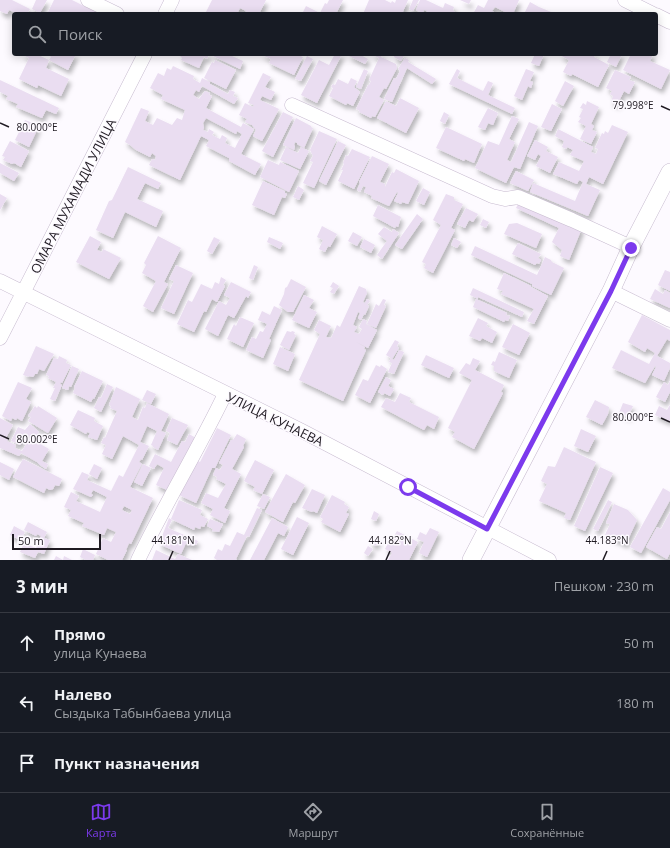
<!DOCTYPE html>
<html lang="ru">
<head>
<meta charset="utf-8">
<style>
	body { margin:0; font-family:"Open Sans",sans-serif; background:#20242c; color:#f1f3f6 }
	.scale { position:absolute; left:12px; bottom:10px; width:89px; box-sizing:border-box; padding-left:4px; border:2px solid #1f1a22; border-top:0; font-size:11px; line-height:14px; white-space:nowrap; color:#1f1a22; -webkit-text-stroke:3px #fdfaff; paint-order:stroke }
	.stop { position:absolute; width:12px; height:12px; margin:-9px; border:3px solid #7c3aed; border-radius:50%; background:#fff }
	.stop.end { background:#7c3aed; border-color:#fff; box-shadow:0 1px 4px #0008 }
	.list { margin:0; padding:0; list-style:none }
	h2 { display:flex; justify-content:space-between; align-items:center; height:52px; margin:0; padding:0 16px; font-size:17px }
	h2 small { font-size:13px; font-weight:400; color:#9ea1a6 }
	.list li { display:grid; grid-template-columns:26px 1fr auto; gap:12px; align-items:center; box-sizing:border-box; height:60px; padding:0 16px; border-top:1px solid #363941 }
	.list b { display:block; font-size:15px; white-space:nowrap }
	.list p { margin:0; font-size:13px; white-space:nowrap; color:#9ea1a6 }
	.list em { font-size:13px; font-style:normal; color:#9ea1a6 }
	.icon { flex:none; width:22px; height:22px; fill:none; stroke:currentColor; stroke-width:2; stroke-linecap:round; stroke-linejoin:round }
	.map { position:relative; flex:none; width:670px; height:560px; overflow:hidden }
	.search { position:absolute; background:#171b24; box-shadow:0 2px 10px #0003; left:12px; right:12px; top:12px; height:44px; display:flex; align-items:center; gap:10px; box-sizing:border-box; padding:0 14px; border-radius:4px; color:#9ea1a6; font-size:15px }
	.sheet { height:232px; background:#171b24 }
	nav { display:flex; justify-content:space-around; align-items:center; box-sizing:border-box; height:56px; border-top:1px solid #363941; background:#171b24; font-size:11px; color:#9ea1a6 }
	nav a { display:grid; justify-items:center; gap:2px }
	nav .on { color:#7c3aed }
	.map>svg:first-child { display:block }
	.building { fill:#eaddf1; fill-rule:evenodd; filter:url(#shadow) }
	.lines { fill:none; stroke-linecap:round; stroke-linejoin:round }
	.minor-casing { stroke:#c8bcd0; stroke-width:15 }
	.tertiary-casing { stroke:#c8bcd0; stroke-width:18 }
	.minor { stroke:#fff; stroke-width:14 }
	.tertiary { stroke:#fff; stroke-width:17 }
	.route { stroke:#7c3aed; stroke-width:5 }
	.ticks { fill:none; stroke:#1f1a22; stroke-width:1.5 }
	.labels { text-anchor:middle; stroke-width:3; stroke-linejoin:round; paint-order:stroke }
	.street-label { font-size:13px; fill:#1f1a22; stroke:#fdfaff }
	.ticks-label { font-size:10px; text-anchor:middle; fill:#1f1a22; stroke:#fdfaff; stroke-width:3; stroke-linejoin:round; paint-order:stroke }
</style>
</head>
<body>
<div class="map">
<svg width="670" height="560" viewBox="0 0 670 560">
	<defs>
		<filter id="shadow"><feDropShadow dx="2.5" dy="4.5" stdDeviation="2" flood-color="#0004"/></filter>
	</defs>
	<rect width="100%" height="100%" fill="#fdfaff"/>
	<path class="building" d="M0,0H12L30,9L27,14H18L9,10L7,14L0,11Z
		M36,0H47L40,13L32,9Z
		M54,0H72L100,14H47Z
		M212,0H266L259,14H245L246,11L240,8L237,14H205Z
		M329,0H343L336,14H302L306,6L320,13L325,3L327,4Z
		M369,0H385L391,3L392,1L395,3L396,0H408L402,14H363Z
		M413,0H419L413,11L409,9Z
		M420,0H426L443,8L445,3L454,7L453,10L455,12L454,14H425L427,11L424,10L423,14L416,10Z
		M460,0H471L469,4Z
		M488,0H519L513,14H509L495,7L492,11L494,12L493,14H473L478,5L484,8Z
		M530,2L539,7L556,14H524Z
		M21,54H36L49,60L46,68L69,79L61,96L38,85L37,88L19,79L29,58Z
		M48,54H76L68,70L49,60L51,57Z
		M181,54H233L232,56L243,61L240,69L209,54L207,59L204,57L199,68L181,60L182,58L180,56Z
		M260,54H296L303,57L294,75L269,63L271,59Z
		M335,54H342L317,103L301,95L319,60L329,65Z
		M350,54H359L368,59L365,64L349,56Z
		M371,54H383L381,57L396,64L397,68L386,89L384,88L379,97L384,100L375,117L372,116L371,118L359,112L360,111L356,109L368,85H369L371,81L369,80L379,58Z
		M395,54H405L401,61L394,57Z
		M535,54H544L539,66L531,63Z
		M561,54H596L594,57L609,65L598,87L572,74L571,76L563,72L569,60L560,55Z
		M611,54H622L616,67L607,62Z
		M631,54H653L650,61L670,70L661,89L623,70Z
		M307,56L313,59L301,81L295,79Z
		M405,58L409,60L408,62L436,79L432,84L407,68L392,102L384,99L394,78L396,79L400,71L398,69Z
		M215,60L236,70L226,89L204,78L212,62L214,63Z
		M173,66L194,76L193,79L200,83L202,78L210,82V84L228,94L230,90L235,92L233,96L238,98L234,104L202,86L199,92L196,90L193,95L199,99L205,91L210,93L209,95L212,96L206,108L241,127L243,123L254,129L241,154L261,164L255,175L229,161V158L206,146L209,140L201,136L180,180L149,165L152,159L155,160L156,156L152,153L150,157L136,150L130,145L125,142L141,108L149,111L145,121L153,125L157,118L172,125L177,118L182,120L185,110L161,99L163,95L150,88L158,73L164,76L167,68L171,70ZM206,118L236,134L237,131L242,134L235,148L225,143L227,138L222,135L220,139L212,135L214,132L209,129L208,132L203,130L204,128L203,123Z
		M364,69L368,71L361,89L356,87Z
		M457,69L460,71L457,78L483,91L488,81L493,83L488,95L515,108L512,114L449,84Z
		M526,69L534,72L530,81L533,82L531,88L528,86L522,100L514,96Z
		M615,70L631,77L629,80L635,82L629,94L624,91L617,105L611,102L613,96L610,94L612,91L606,88Z
		M263,73L271,77L265,87L275,92L271,100L262,96L260,100L279,109L262,141L253,136L256,130L252,125L245,122L247,119L239,115L245,103L253,107L254,105L248,103Z
		M351,78L357,81L354,87L360,92L353,106L347,103L346,105L329,96L333,88L331,87L333,84L335,85L338,79L348,84Z
		M0,80L59,108L56,114L46,110L42,118L16,107L18,104L6,99L8,96L0,92Z
		M565,81L574,86L563,106L555,101Z
		M400,98L419,108L406,133L377,118L386,101L396,106Z
		M587,101L599,107L591,124L594,126L592,130L597,132L591,144L580,139L586,126L578,122L581,118L579,117L583,109L580,108L583,103L586,105Z
		M552,104L562,109L551,131L541,127Z
		M488,108L498,113L493,125L488,123L485,130L478,127Z
		M283,112L293,117L273,157L262,151Z
		M444,112L449,115L445,124L440,121Z
		M512,116L519,119L509,139L515,142L507,160L511,162L529,122L538,126L520,169L514,167L506,183L475,168L488,141L499,145Z
		M296,118L311,126V127L313,128L304,148L297,144V143L295,142L294,145L295,146L294,150L283,145Z
		M25,120L33,123L38,128L29,147L15,140Z
		M612,125L628,132L603,184L589,177L586,184L600,190L588,216L530,192L533,183L575,201L583,182L579,180L577,184L553,174L559,162L579,171L584,161L570,155L573,150L567,147L566,149L562,147L564,141L555,136L558,129L593,147L591,152L596,154L598,149L595,148L602,133L604,134L605,131L608,133Z
		M446,127L482,144L474,163L465,159L464,161L436,148Z
		M319,131L337,139L314,188L303,183L313,162L310,161L313,156L310,150Z
		M535,140L548,147L546,151L558,157L550,173L536,166L541,156L538,154L535,160L527,156Z
		M10,141L29,151L21,167L14,163L12,164L3,160L5,157L2,156Z
		M338,141L346,145L326,185L319,181Z
		M286,147L298,153L301,147L309,151L300,169L280,160Z
		M352,149L370,157L354,189L338,181L343,170H341L344,164L343,163L346,155L348,156Z
		M372,156L389,164L380,182L385,184V187L392,172L394,173L396,169L419,181L408,204L402,202L401,204L394,201L398,193L397,192L389,206L371,198L372,196L364,192L366,187L363,186L360,192L357,190L360,183L359,182Z
		M268,160L279,165L280,162L299,171L289,192L260,177Z
		M0,163L19,173L14,181L0,173Z
		M128,167L161,183L158,189L145,183L137,199L163,211L156,227L125,212L113,238L96,230L109,201L112,200Z
		M516,171L534,180L528,191L510,183Z
		M263,181L285,191V193L287,194L285,198L282,197L274,215L252,205Z
		M298,186L304,190L299,200L293,197Z
		M423,188L430,192L424,205L416,201Z
		M0,194L7,198L0,210Z
		M446,194L454,197V200L463,204L451,228L455,230L433,273L424,268L426,264L422,262L441,225L433,220Z
		M519,202L582,228L569,260L560,256L562,250L552,242L559,228L516,208Z
		M378,205L401,217L398,227L396,226L395,228L373,216Z
		M466,208L478,214L473,222L469,220L465,228L457,224Z
		M417,214L423,219L402,249L395,245Z
		M483,219L489,222L486,228L480,225Z
		M517,223L542,234L536,248L504,234L509,224Z
		M322,226L337,234L330,247L328,246L325,252L319,249L323,240L317,237Z
		M384,227L392,232L393,229L399,233L382,259L377,255L387,241L378,234Z
		M353,232L362,237L357,246L348,241Z
		M90,236L101,242L97,250L102,252L103,249L121,258L109,279L76,262Z
		M158,236L181,248L164,282L168,284L153,312L143,306L156,281L142,273L146,265L144,263Z
		M214,237L220,240L212,254L207,251Z
		M269,237L283,243L280,249L267,242Z
		M454,238L461,242L457,248L451,245Z
		M364,239L375,245L371,253L360,247Z
		M518,243L541,254L538,258L541,260L539,264L537,263L535,265L512,254Z
		M475,246L537,275L545,257L551,260L552,262L564,268L551,295L532,286V284L471,255Z
		M176,265L193,273L174,314L161,308L174,281L169,279Z
		M254,265L258,267L253,280L249,278Z
		M665,270L670,272V291L658,285Z
		M504,273L531,286V287L548,296L534,324L527,321L534,309L501,294L503,291L497,289Z
		M221,277L226,280L223,285L225,286L217,302L212,299L206,312L204,311L194,332L177,324L188,300L192,302L201,284L212,289L215,282L219,284Z
		M291,279L306,287L293,312H288L279,305L284,294L285,288L287,287Z
		M231,282L251,292L248,298L246,296L234,318L228,315L218,336L205,329L219,301L226,305L230,298L224,295Z
		M333,282L339,286L334,294L330,292L333,288L330,287Z
		M359,286L366,289L367,293L363,302L365,303L367,299L370,301L367,305L369,306L365,315L364,314L361,320L358,318L360,313L358,312L353,325L357,327L354,332L359,334L362,329L359,327L363,319L367,321L366,324L377,330L368,348L356,342L365,347L364,349L366,350L343,401L299,380L320,334L314,330L319,320L331,326L326,337L331,338L337,325L340,327Z
		M473,288L524,312L522,317L478,297V299L470,295Z
		M655,289L663,294L665,290L670,293V308L650,299Z
		M304,295L314,300L309,308L317,312L309,328L292,320Z
		M383,299L386,300L384,305L386,306L376,328L367,324L376,304L379,306Z
		M476,299L507,313L506,315L510,316L508,321L505,320L504,322L473,307Z
		M274,306L282,310L269,339L271,340L263,358L246,350L252,337L256,339L260,331L263,332L267,324L258,320L262,311L270,315Z
		M642,315L670,330V341L667,339L657,356L670,363V368L664,381L652,375L656,367L655,366L645,383L612,368L621,350L649,364L655,353L647,348L645,352L628,342Z
		M240,317L254,323L243,347L227,339L234,324L236,326Z
		M478,318L488,323L486,326L497,332L492,343L482,338L480,341L469,336Z
		M513,324L530,333L519,355L502,347Z
		M287,331L291,332L292,331L295,332L294,334L296,335L289,350L280,345Z
		M395,340L399,342L397,346L399,348L392,359L394,360L399,350L404,352L394,374L388,372L392,363L389,362L391,358L386,355Z
		M36,346L54,354L44,371L39,369L37,374H35L33,377L29,376V377L23,375Z
		M280,347L295,354L288,371L273,364Z
		M499,352L517,360L509,378L494,371V366L491,365L493,361L495,362Z
		M426,355L454,368L449,378L421,365Z
		M59,356L67,360L66,363L71,365L62,383L61,382L60,384L62,385L55,401L50,399L55,388H53L56,382L48,378L49,376L46,375L54,358L58,359Z
		M473,358L480,361L475,370L504,385L501,392L503,393L474,449L452,437L455,432L448,428L472,380L459,373L466,363L470,365Z
		M376,365L380,367L381,365L387,369L370,403L355,395L363,379L368,381Z
		M72,366L79,369L71,387L69,386L68,390L62,388Z
		M82,371L103,381L94,399L93,398L91,402L73,393L75,388L74,387Z
		M386,377L391,380L388,386L394,389L390,396L384,393L383,395L378,392Z
		M670,381V392L665,402L656,397L664,382L668,385Z
		M18,382L32,388L26,399L31,402L22,421L17,418L16,420L12,418L11,421L2,416Z
		M107,384L113,387L101,412L94,408L99,397L101,398Z
		M116,387L140,399L132,417L138,420L143,407L145,408L147,403L169,414L161,431L166,433L158,450L153,447V446L151,445L157,431L147,426L140,442L149,446L142,460L141,459L139,462L142,464L130,487L153,498L131,544L129,543L126,550H127L122,560H108L96,554L103,538L111,542L116,532L107,528L104,535L82,526L84,523L68,516L71,510L64,507L71,492L79,496L76,501L100,512L107,497L93,490L91,494L93,495L91,497L73,489L82,472L89,475L87,480L111,491L119,475L123,477L139,445L123,436L112,459L102,454L106,445L101,443L104,437L105,438L117,411L110,408L111,406L109,405ZM124,506L132,510L130,514L122,510Z
		M147,390L156,394L151,404L142,400Z
		M400,393L411,398L409,402L439,417L434,429L427,425L424,430L381,407L386,398L395,402Z
		M595,400L609,407L608,414L602,425L586,417Z
		M623,403L633,406L628,417L619,413Z
		M670,405V422L655,415L659,406L667,410Z
		M35,406L37,408L38,406L57,418L48,433L28,421L31,417L28,416Z
		M78,410L95,418L94,421L103,426L97,440L88,437L90,433L87,432L86,434L70,425Z
		M0,418L13,425L6,438L8,439L7,441L16,445L15,448L22,451L30,438L26,433L20,445L11,441L18,427L25,430L30,424L39,432L34,438H30L49,449L42,461L48,464L46,469L40,465L37,462L21,453L19,456L0,448Z
		M172,418L188,425L177,445L167,440L170,433L166,431Z
		M217,428L231,435L215,468H212L196,503L179,495L195,460L200,462Z
		M581,429L596,436L588,452L574,446Z
		M189,434L196,438L167,490L156,485L164,468L157,464L154,469L149,466L155,454L171,462L182,441L185,442Z
		M237,434L246,439L243,446L244,447L232,469L241,474L224,508L230,511L225,523L210,515L213,509L201,503L206,493L218,498L226,484L216,479L217,477L213,475L216,468L220,470L223,465L219,463L231,440H233Z
		M564,447L596,462L570,520L564,518L566,513L539,501L547,484L541,481L548,466L555,467Z
		M23,459L62,479L59,486L55,485L53,489L50,490L46,488L44,493L13,477Z
		M255,460L274,470L262,494L253,490L255,487L244,481Z
		M0,462L14,469L9,480L0,475Z
		M94,464L102,468L97,479L89,474Z
		M143,464L151,468L142,486L134,482Z
		M600,467L613,473L585,531L574,526Z
		M286,474L305,485L295,503L293,502L283,522L265,512Z
		M663,488L670,492V500L641,553L630,547Z
		M312,489L325,495L317,513L313,511L312,512L302,508Z
		M263,494L270,497L264,509L257,506Z
		M332,495L345,502L344,504L349,507L346,513L349,514L340,532L321,522L323,519L320,517Z
		M179,500L202,510L200,515L208,519L204,527L201,526L200,529L195,527L194,530L171,519Z
		M608,500L612,502L598,531L593,529Z
		M614,504L628,510L637,520L626,544L605,535L610,524L606,523Z
		M257,508L262,510L249,537L247,536L236,559L237,560H217L214,558L218,549L222,551L225,544L230,546L237,532L244,535Z
		M374,511L379,514L376,521L371,519Z
		M670,512V553L667,559L646,547L657,527L661,529Z
		M297,517L309,523L293,555L281,549Z
		M169,518L172,520L168,528L198,541L196,545L194,544L193,546L186,543L181,554L159,544Z
		M272,518L288,527L284,536L278,533L264,560H250Z
		M210,519L223,524L219,532L212,531L213,529L207,526Z
		M28,522L47,532L44,538L50,540L44,554L38,552L35,558L20,552L24,543L36,548L41,536L37,534L36,536L24,530Z
		M14,526L25,532L20,540L10,535Z
		M430,528L439,532L427,557L419,553L424,542L417,539L420,532L426,535Z
		M397,531L418,542L409,560H388L392,553L385,549L390,539L392,540Z
		M373,537L379,540L376,546L370,543Z
		M368,546L373,549L368,556L364,553Z
		M83,549L95,555L93,560H86L80,557Z
		M156,550L175,559L178,554L192,560H152Z
		M56,556L63,560L64,556L72,560H54Z"/>
	<g class="lines">
		<g class="minor-casing">
			<path id="minor" d="M88,0L117,14
				M625,0L653,14
				M165,14L172,0
				M656,15L670,22
				M292,105L492,196L505,199L518,197L572,220L631,247
				M0,281L302,431L549,560
				M611,291L670,320
				M0,338L145,54
				M138,560C165,504 198,450 225,394"/>
		</g>
		<g class="tertiary-casing">
			<path id="tertiary" d="M471,560L611,291L631,247L670,172"/>
		</g>
		<use href="#minor" class="minor"/>
		<use href="#tertiary" class="tertiary"/>
	</g>
	<g class="lines">
		<path class="route" d="M408,487L487,529L611,291L631,248"/>
	</g>
	<path class="ticks" d="M661,106L670,110M0,123L9,127M661,418L670,422M0,435L9,439M169,560L173,551M386,560L390,551M603,560L607,551"/>
	<g class="labels">
		<g class="street-label">
			<text transform="translate(73 196) rotate(-63)" y="5">ОМАРА МУХАМАДИ УЛИЦА</text>
			<text transform="translate(275 419) rotate(26)" y="5">УЛИЦА КУНАЕВА</text>
		</g>
	</g>
	<g class="ticks-label">
		<text x="633" y="109">79.998°E</text>
		<text x="37" y="131">80.000°E</text>
		<text x="633" y="421">80.000°E</text>
		<text x="37" y="443">80.002°E</text>
		<text x="173" y="544">44.181°N</text>
		<text x="390" y="544">44.182°N</text>
		<text x="607" y="544">44.183°N</text>
	</g>
</svg>
<div class="scale">50 m</div>
<div class="stop" style="left:408px;top:487px"></div>
<div class="stop end" style="left:631px;top:248px"></div>
<div class="search"><svg class="icon" aria-label="search" viewBox="0 0 24 24"><circle cx="10" cy="10" r="6"/><path d="M15 15l6 6"/></svg>Поиск</div>
</div>
<section class="sheet">
<h2>3 мин<small>Пешком · 230 m</small></h2>
<ul class="list">
<li><svg class="icon" aria-label="ahead" viewBox="0 0 24 24"><path d="M12 20V5M6 11l6-6 6 6"/></svg><div><b>Прямо</b><p>улица Кунаева</p></div><em>50 m</em></li>
<li><svg class="icon" aria-label="left" viewBox="0 0 24 24"><path d="M17 20v-9H6M10 6l-5 5 5 5"/></svg><div><b>Налево</b><p>Сыздыка Табынбаева улица</p></div><em>180 m</em></li>
<li><svg class="icon" aria-label="arrive" viewBox="0 0 24 24"><path d="M6 21V4h12l-3 4 3 4H6"/></svg><div><b>Пункт назначения</b></div></li>
</ul>
</section>
<nav>
<a class="on"><svg class="icon" aria-label="map" viewBox="0 0 24 24"><path d="M3 6l6-2 6 2 6-2v14l-6 2-6-2-6 2zM9 4v14M15 6v14"/></svg>Карта</a>
<a><svg class="icon" aria-label="directions" viewBox="0 0 24 24"><path d="M12 3l9 9-9 9-9-9zM9 14v-3h6M13 9l2 2-2 2"/></svg>Маршрут</a>
<a><svg class="icon" aria-label="saved" viewBox="0 0 24 24"><path d="M7 4h10v16l-5-4-5 4z"/></svg>Сохранённые</a>
</nav>
</body>
</html>
